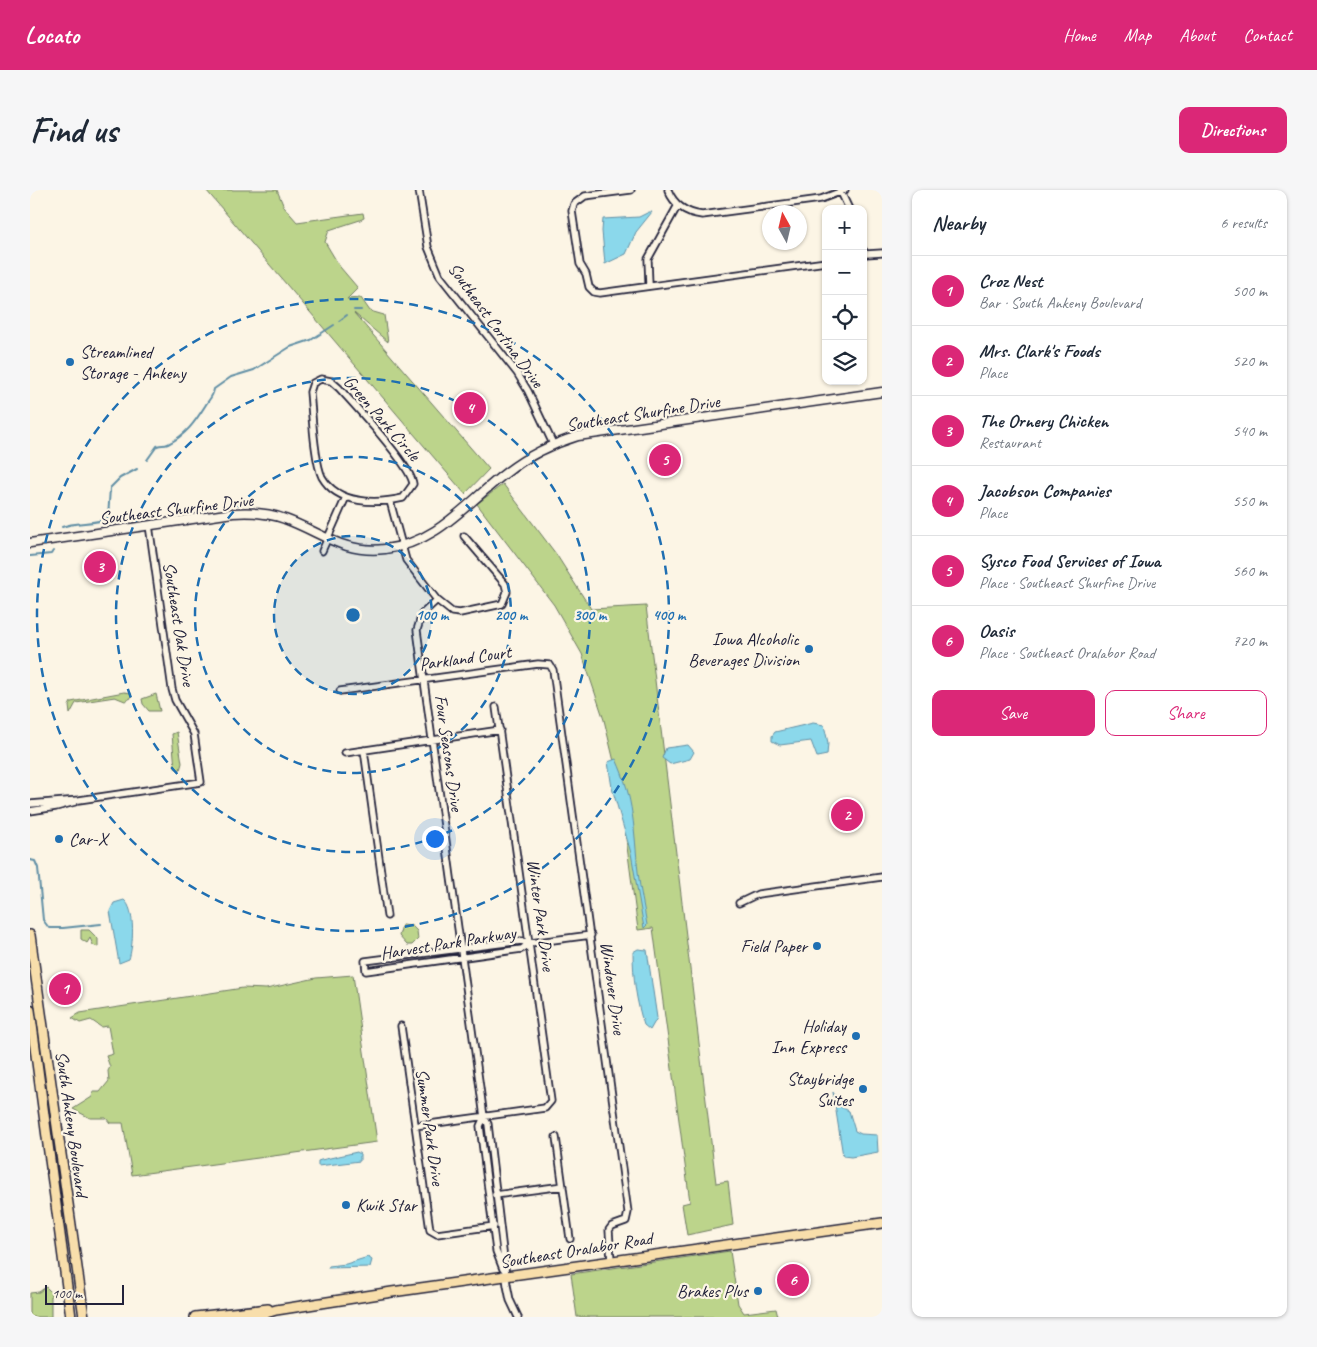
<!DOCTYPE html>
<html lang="en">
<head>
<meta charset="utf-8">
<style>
	body { margin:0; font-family:Caveat,sans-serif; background:#f6f6f7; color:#1f2937 }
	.controls { position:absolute; right:15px; top:15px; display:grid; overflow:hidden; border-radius:10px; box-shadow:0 1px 4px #0004 }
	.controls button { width:45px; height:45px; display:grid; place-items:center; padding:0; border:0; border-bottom:1px solid #e0e1e3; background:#fff; color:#1f2937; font:25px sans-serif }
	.compass { position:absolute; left:732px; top:15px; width:45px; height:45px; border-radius:50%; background:#fff; box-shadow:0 1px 4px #0004; rotate:352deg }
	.scale { position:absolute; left:15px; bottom:12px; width:79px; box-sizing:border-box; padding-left:5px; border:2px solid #22223b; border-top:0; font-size:14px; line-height:18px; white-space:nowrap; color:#22223b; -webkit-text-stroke:4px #fcf5e5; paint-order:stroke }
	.you { position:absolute; left:404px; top:648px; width:18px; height:18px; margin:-12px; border:4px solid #fff; border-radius:50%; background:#1a73e8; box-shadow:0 0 0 8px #1a73e833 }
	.badge { display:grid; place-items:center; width:32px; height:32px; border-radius:50%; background:#db2777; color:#fff; font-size:16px; font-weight:700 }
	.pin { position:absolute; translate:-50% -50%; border:2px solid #fff; box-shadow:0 1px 5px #0006 }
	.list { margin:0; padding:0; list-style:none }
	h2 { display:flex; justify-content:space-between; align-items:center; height:65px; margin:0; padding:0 20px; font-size:21px }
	h2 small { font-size:16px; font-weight:400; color:#747a83 }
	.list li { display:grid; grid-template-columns:32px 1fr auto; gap:15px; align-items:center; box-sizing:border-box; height:70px; padding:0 20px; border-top:1px solid #e0e1e3 }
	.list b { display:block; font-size:19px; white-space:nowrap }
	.list p { margin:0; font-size:16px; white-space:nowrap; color:#747a83 }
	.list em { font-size:16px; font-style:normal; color:#747a83 }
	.actions { display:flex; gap:10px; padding:15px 20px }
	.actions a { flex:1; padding:11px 0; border:1px solid #db2777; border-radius:10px; text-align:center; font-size:18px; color:#db2777 }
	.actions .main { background:#db2777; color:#fff }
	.icon { flex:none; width:28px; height:28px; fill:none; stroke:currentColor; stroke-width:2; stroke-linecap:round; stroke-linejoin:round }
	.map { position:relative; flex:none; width:852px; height:1127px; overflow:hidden; border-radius:10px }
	header { display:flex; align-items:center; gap:30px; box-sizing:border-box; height:70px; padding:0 25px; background:#db2777; color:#fff }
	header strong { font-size:24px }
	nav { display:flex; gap:28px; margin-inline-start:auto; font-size:18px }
	.intro { display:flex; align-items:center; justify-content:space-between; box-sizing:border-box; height:120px; padding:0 30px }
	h1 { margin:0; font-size:35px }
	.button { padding:12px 22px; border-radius:10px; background:#db2777; color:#fff; font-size:18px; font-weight:700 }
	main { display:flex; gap:30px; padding:0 30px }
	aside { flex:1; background:#fff; border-radius:10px; box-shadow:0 1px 4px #0004 }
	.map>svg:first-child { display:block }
	.green { fill:#bcd48b; stroke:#6f7b63 }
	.water { fill:#8bd8eb; stroke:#618fa5 }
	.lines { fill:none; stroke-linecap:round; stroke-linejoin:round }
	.stream { stroke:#618fa5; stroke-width:2 }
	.street-casing { stroke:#22223b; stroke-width:9 }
	.secondary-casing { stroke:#22223b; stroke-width:11 }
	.primary-casing { stroke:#22223b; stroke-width:12 }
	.street { stroke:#fcf5e5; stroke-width:5.5 }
	.secondary { stroke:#fcf5e5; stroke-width:8 }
	.primary { stroke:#f8deab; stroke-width:9 }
	.ring { fill:none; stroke:#1f6fb2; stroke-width:2.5; stroke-dasharray:9 6 }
	.poi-dot { fill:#1f6fb2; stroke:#fcf5e5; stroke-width:2 }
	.labels { text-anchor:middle; stroke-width:4.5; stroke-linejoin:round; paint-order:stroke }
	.street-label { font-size:18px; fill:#22223b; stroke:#fcf5e5 }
	.poi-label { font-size:18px; fill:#22223b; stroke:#fcf5e5; text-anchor:end }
	.centre { fill:#1f6fb2; stroke:#fcf5e5; stroke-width:2.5 }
	.ring-label { font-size:15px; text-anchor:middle; font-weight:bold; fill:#1f6fb2; stroke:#fcf5e5; stroke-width:4.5; stroke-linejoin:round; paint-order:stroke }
</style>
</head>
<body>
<header>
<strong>Locato</strong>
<nav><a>Home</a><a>Map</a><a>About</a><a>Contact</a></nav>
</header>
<div class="intro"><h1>Find us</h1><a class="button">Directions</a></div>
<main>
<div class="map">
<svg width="852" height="1127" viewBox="0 0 852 1127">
	<rect width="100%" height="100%" fill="#fcf5e5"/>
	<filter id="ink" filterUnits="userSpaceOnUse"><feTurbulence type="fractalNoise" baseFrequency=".02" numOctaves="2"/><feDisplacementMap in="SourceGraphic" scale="10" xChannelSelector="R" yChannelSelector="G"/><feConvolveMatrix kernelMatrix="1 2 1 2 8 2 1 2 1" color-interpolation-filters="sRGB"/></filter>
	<g filter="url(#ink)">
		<path class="green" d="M176,0H247L254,17L267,32L333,23L334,28L330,30L299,40L295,52L310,77L327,97V99L317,109L331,108L340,121L354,125L358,152L324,123L459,279L435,304Z
			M473,294L526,364L561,419L616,416L686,993L698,991L703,1035L657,1045L652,1014L660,1012L623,738L608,740L588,588L574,530L552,464L524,415L447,314Z
			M94,502L101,503V508L95,511L85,507L46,513L40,524L39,516L41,512Z
			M126,504L130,521H119L113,514L112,509Z
			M147,542L152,573L150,580L145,578L142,544Z
			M372,735L382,736L387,741L388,749L382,755H377L369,746Z
			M51,740H59L68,749V757L63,755L60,748L57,753L51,749Z
			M323,785L347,952L102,985L93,933H80L76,928H60L43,919L62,907L63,902H70L79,891L78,881L80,877L76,866L83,864L78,836L71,837L61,830L50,833L42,828L50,823L213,798L236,799L286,788Z
			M700,1061L708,1114L714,1123L746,1119L748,1127H547L541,1084Z
			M16,1097L21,1102V1127H0V1103L9,1102Z"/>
		<path class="water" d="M619,22H622L606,42L596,64L575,74L572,41L573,29L609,27Z
			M783,533L794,535L798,553L797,565L787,567L781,551L750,555L742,551V546L745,542Z
			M658,555L664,562L660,569L640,574L632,568L636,558Z
			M586,569C604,608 604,640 608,682C610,700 614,717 617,735L614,738L601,663L582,598L578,572Z
			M94,710C106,719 103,757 99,769L89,773L80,721L84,713Z
			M608,759L617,760L627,828L620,840L614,835C606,811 603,787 603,762Z
			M803,902L809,916L819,921L825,941L831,944L847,945L848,962L821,967L813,966Z
			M327,962L330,964V971L288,976V971L291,970Z
			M338,1067L342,1070L340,1077L298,1078L299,1076L316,1074Z"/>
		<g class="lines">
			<path class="stream" d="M324,120H331
				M309,131L317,125
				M117,270L127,256C132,254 134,256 138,254C156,245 165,232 175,216C179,209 183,207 184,199L201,187L224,180L260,157L281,150L304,135
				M32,337C47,331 65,335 78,328L80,298L90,288L107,279
				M0,366L21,364L23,361
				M0,670L5,671L8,678L13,730L19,738H33L71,734"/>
			<g class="street-casing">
				<path id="street" d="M389,0L398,57L410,86L487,183L498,201L523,254
					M601,0L555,6L544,14L542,21L550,74L556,84L559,97L564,102L570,103L796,72
					M638,0C644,15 656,23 672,25L791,9L815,0
					M810,0L819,19
					M833,60L836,64L852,63
					M619,95L618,69L648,15
					M291,189L301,191L309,198C325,216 381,275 383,294L373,308C347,314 308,315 292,287C284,271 282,221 280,202L283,193Z
					M360,311L376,370L407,410L422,422L430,423L472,414L477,402L475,394L434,346
					M292,361L316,307
					M407,410L392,424L387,440L454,927L458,934L477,1095L480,1110L488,1127
					M310,501L508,474L520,475L523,480L598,1022L596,1031L582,1036L579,1040L581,1071
					M334,560L357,726
					M315,563L470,540
					M0,614L49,610L171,592L164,544L145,510L142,499L119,335
					M0,621L26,617L45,612
					M709,713L728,704L852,687
					M500,753L492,759L336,781L335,771L491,751L500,753L561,745
					M371,836L400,1040L407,1044L464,1036
					M454,927L450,936L466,1061L473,1079
					M385,936L515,918L521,911L466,517
					M526,947L540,1049
					M465,1005L533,996"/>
			</g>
			<g class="secondary-casing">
				<path id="secondary" d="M0,353L203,323C220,322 238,322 255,329C291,342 313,364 355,359C408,353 437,312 477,282C499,265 522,254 548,246L852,202"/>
			</g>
			<g class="primary-casing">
				<path id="primary" d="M0,745L54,1127
					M0,820L41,1127
					M165,1127L238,1119
					M223,1127L246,1120L362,1102L852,1033"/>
			</g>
			<use href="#street" class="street"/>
			<use href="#secondary" class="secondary"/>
			<use href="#primary" class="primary"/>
		</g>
	</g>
	<circle cx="323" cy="425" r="79" fill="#1f6fb2" fill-opacity=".12"/>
	<g class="ring">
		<circle cx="323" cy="425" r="79"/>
		<circle cx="323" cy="425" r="158"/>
		<circle cx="323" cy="425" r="237"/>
		<circle cx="323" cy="425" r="316"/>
	</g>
	<g class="poi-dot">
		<circle cx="40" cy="172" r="5"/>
		<circle cx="779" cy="459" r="5"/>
		<circle cx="29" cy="649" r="5"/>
		<circle cx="787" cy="756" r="5"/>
		<circle cx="826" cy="846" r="5"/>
		<circle cx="833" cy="899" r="5"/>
		<circle cx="316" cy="1015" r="5"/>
		<circle cx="728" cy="1101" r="5"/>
	</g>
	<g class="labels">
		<g class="street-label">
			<text transform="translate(466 135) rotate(54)" y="6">Southeast Cortina Drive</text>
			<text transform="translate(613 223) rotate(-9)" y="6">Southeast Shurfine Drive</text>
			<text transform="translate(352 228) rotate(49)" y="6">Green Park Circle</text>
			<text transform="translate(146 319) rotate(-7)" y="6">Southeast Shurfine Drive</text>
			<text transform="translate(149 434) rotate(81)" y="6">Southeast Oak Drive</text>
			<text transform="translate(435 468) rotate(-8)" y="6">Parkland Court</text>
			<text transform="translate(419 563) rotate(82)" y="6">Four Seasons Drive</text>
			<text transform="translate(511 725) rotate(82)" y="6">Winter Park Drive</text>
			<text transform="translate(418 753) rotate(-9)" y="6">Harvest Park Parkway</text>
			<text transform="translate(583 798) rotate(82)" y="6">Windover Drive</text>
			<text transform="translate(42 934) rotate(82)" y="6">South Ankeny Boulevard</text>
			<text transform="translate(400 937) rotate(82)" y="6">Summer Park Drive</text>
			<text transform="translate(546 1060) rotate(-9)" y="6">Southeast Oralabor Road</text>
		</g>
		<g class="poi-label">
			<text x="50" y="168" text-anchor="start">Streamlined<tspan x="50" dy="21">Storage - Ankeny</tspan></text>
			<text x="769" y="455">Iowa Alcoholic<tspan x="769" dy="21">Beverages Division</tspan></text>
			<text x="39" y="655" text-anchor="start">Car-X</text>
			<text x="777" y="762">Field Paper</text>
			<text x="816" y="842">Holiday<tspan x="816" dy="21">Inn Express</tspan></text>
			<text x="823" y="895">Staybridge<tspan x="823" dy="21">Suites</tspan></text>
			<text x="326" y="1021" text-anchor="start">Kwik Star</text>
			<text x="718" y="1107">Brakes Plus</text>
		</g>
	</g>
	<circle cx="323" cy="425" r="8" class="centre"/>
	<g class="ring-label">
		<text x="402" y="430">100 m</text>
		<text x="481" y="430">200 m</text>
		<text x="560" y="430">300 m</text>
		<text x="639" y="430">400 m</text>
	</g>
</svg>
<div class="controls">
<button>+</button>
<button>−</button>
<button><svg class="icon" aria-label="locate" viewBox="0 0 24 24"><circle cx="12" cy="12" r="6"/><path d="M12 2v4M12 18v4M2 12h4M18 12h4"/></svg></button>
<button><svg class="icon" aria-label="layers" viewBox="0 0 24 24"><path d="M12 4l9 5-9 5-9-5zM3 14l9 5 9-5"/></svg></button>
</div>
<svg class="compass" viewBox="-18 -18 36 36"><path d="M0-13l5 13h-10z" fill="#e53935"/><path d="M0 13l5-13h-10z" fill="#747a83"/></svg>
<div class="scale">100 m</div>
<div class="you"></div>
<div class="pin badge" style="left:35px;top:799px">1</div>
<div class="pin badge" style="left:817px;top:625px">2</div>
<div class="pin badge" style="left:70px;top:377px">3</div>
<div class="pin badge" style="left:440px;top:218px">4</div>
<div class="pin badge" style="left:635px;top:270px">5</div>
<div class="pin badge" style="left:763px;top:1090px">6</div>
</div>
<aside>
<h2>Nearby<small>6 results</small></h2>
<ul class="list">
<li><span class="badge">1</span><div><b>Croz Nest</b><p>Bar · South Ankeny Boulevard</p></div><em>500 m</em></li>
<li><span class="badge">2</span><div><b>Mrs. Clark's Foods</b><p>Place</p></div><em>520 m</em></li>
<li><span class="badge">3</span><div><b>The Ornery Chicken</b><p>Restaurant</p></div><em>540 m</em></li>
<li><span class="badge">4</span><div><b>Jacobson Companies</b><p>Place</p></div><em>550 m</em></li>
<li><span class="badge">5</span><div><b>Sysco Food Services of Iowa</b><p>Place · Southeast Shurfine Drive</p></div><em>560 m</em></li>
<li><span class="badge">6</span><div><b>Oasis</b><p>Place · Southeast Oralabor Road</p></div><em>720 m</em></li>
</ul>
<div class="actions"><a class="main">Save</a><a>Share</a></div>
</aside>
</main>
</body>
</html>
